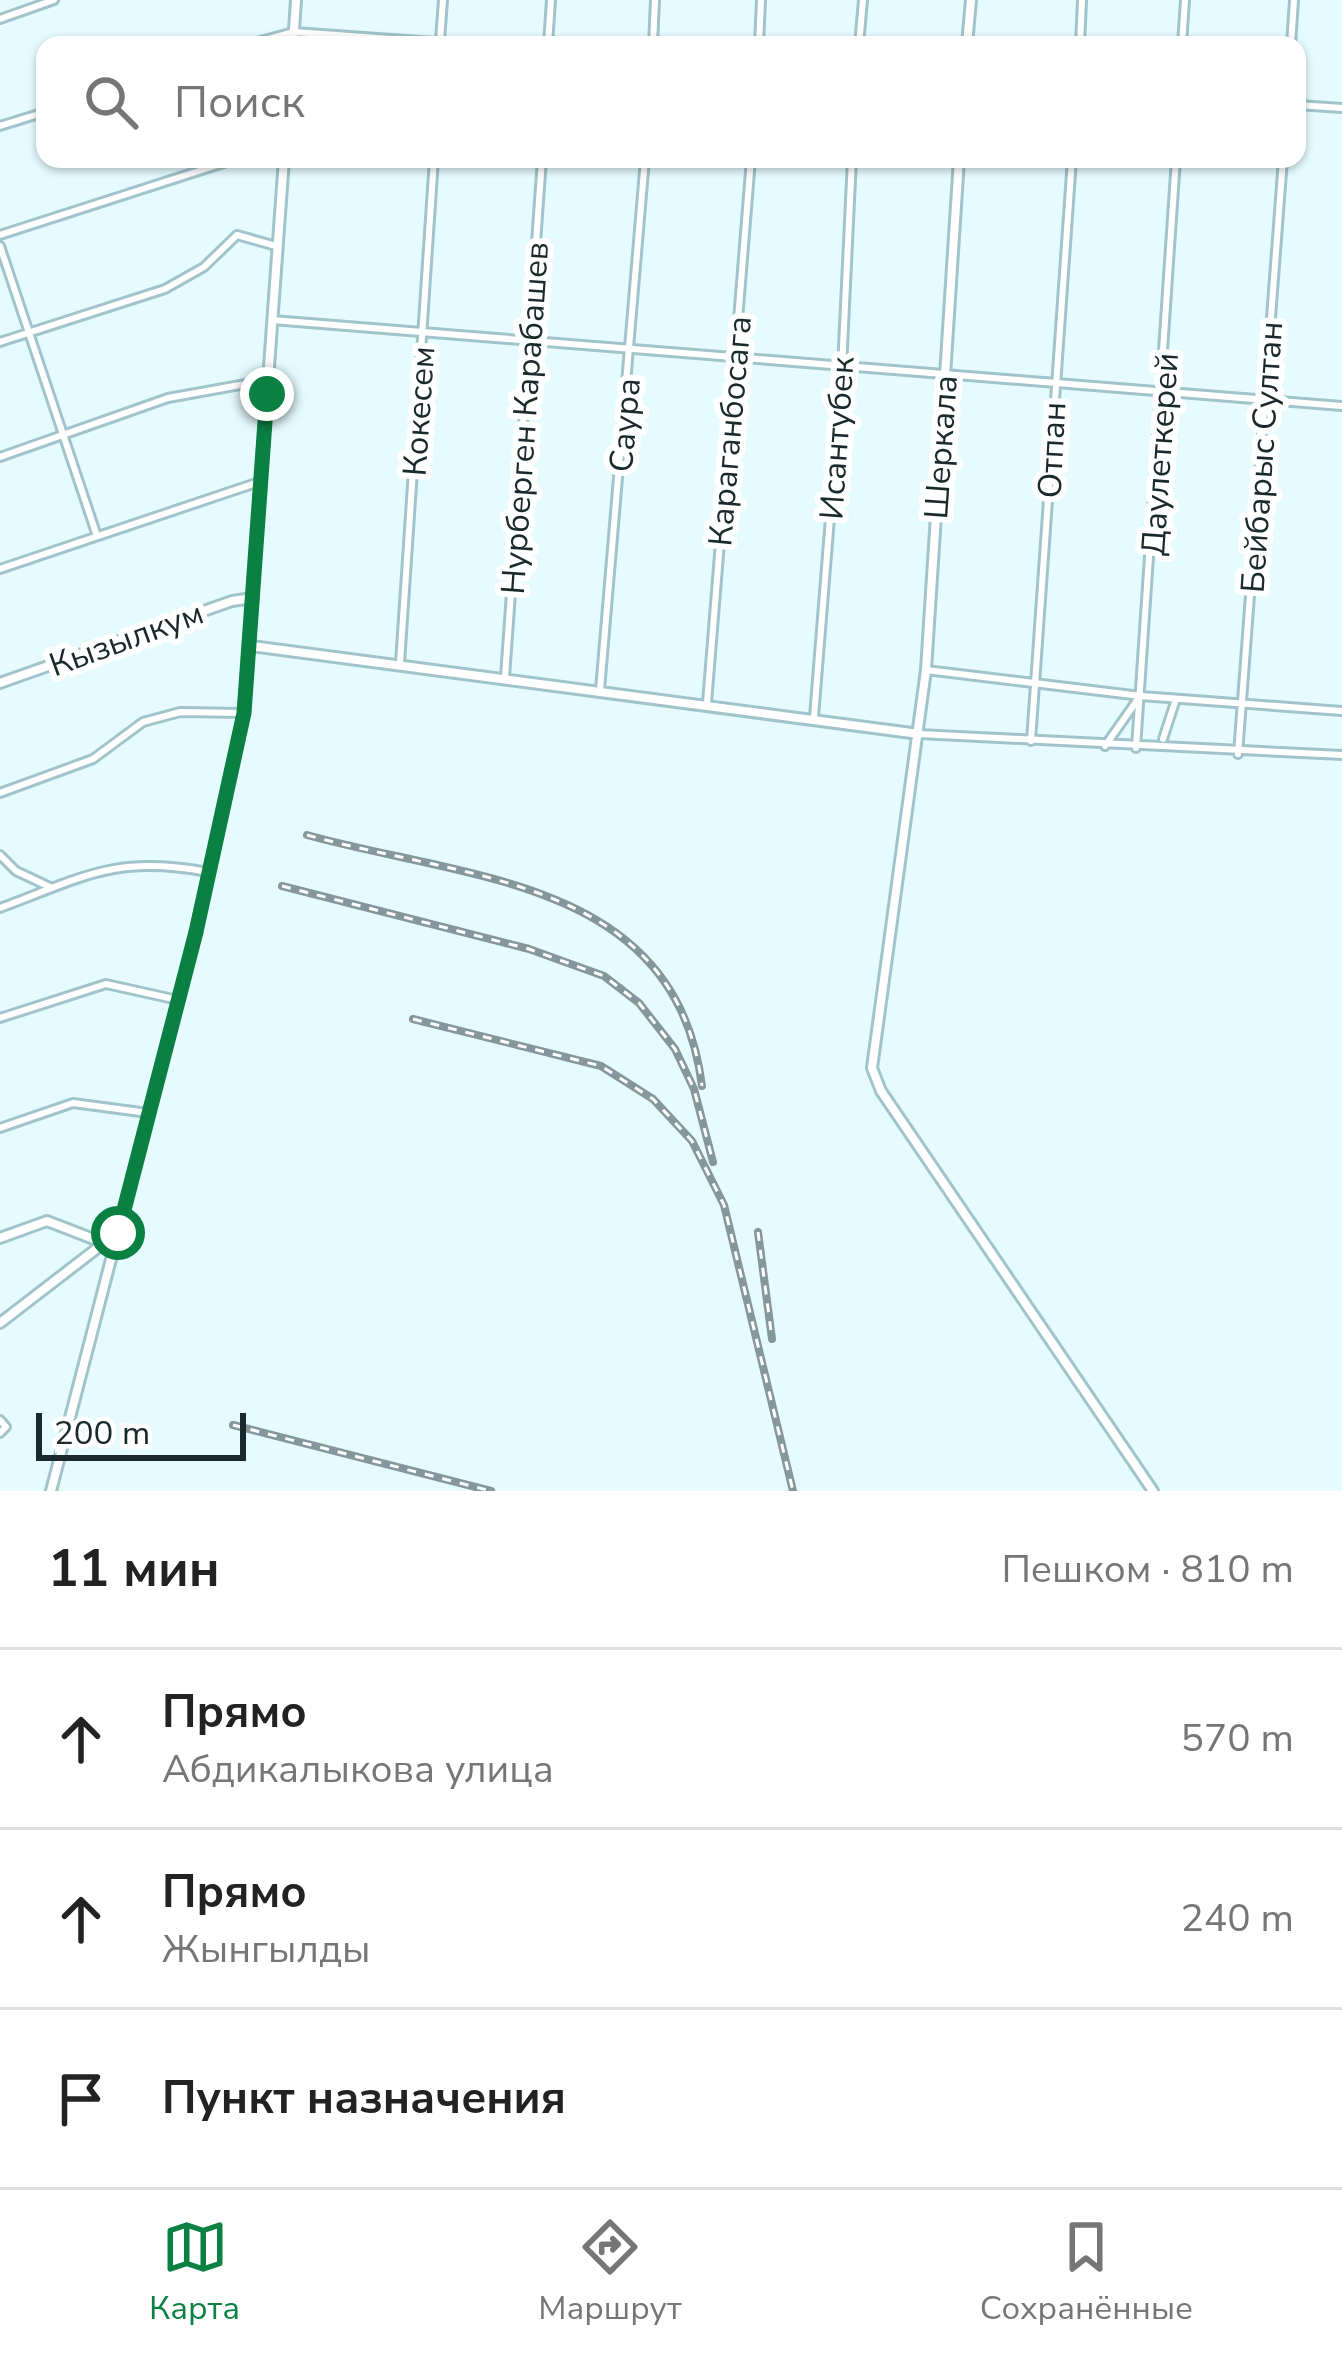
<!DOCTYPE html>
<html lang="ru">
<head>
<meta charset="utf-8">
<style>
	body { margin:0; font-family:"Nunito Sans",sans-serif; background:#f6f6f6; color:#222 }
	.scale { position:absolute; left:36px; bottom:30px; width:210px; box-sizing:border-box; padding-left:12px; border:6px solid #1a292b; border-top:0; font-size:33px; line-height:42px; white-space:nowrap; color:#1a292b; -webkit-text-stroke:9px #fff; paint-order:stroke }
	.stop { position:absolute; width:36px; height:36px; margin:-27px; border:9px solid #0b8043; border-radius:50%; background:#fff }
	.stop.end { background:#0b8043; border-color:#fff; box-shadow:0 3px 12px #0008 }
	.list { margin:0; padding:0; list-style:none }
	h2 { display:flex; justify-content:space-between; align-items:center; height:156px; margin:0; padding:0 48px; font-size:51px }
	h2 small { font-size:39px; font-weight:400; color:#767676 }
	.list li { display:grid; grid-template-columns:78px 1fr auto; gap:36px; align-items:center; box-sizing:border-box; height:180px; padding:0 48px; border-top:3px solid #e0e0e0 }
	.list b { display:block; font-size:45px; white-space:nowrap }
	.list p { margin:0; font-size:39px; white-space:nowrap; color:#767676 }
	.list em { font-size:39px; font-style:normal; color:#767676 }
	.icon { flex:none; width:66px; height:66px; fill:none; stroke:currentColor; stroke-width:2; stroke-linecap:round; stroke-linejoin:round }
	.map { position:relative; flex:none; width:1342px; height:1491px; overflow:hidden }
	.search { position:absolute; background:#fff; box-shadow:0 3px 9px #0004; left:36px; right:36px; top:36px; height:132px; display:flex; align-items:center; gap:30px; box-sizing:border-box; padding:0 42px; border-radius:24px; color:#767676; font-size:45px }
	.sheet { height:696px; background:#fff }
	nav { display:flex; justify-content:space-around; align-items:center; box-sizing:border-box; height:168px; border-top:3px solid #e0e0e0; background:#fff; font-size:33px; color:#767676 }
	nav a { display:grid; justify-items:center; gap:6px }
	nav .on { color:#0b8043 }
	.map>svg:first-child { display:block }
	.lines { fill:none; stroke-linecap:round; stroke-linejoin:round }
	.street-casing { stroke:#a0c4ca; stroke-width:12 }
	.secondary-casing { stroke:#a0c4ca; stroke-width:14 }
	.street { stroke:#fff; stroke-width:6 }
	.secondary { stroke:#fff; stroke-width:8 }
	.rail-casing { stroke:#85979a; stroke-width:8 }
	.rail { stroke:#fff; stroke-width:3; stroke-dasharray:9; stroke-linecap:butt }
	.route { stroke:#0b8043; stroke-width:15 }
	.labels { text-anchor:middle; stroke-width:12; stroke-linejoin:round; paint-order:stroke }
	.street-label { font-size:33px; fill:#1a292b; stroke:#fff }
</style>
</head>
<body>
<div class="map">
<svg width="1342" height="1491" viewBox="0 0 1342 1491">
	<rect width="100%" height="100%" fill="#e5fbff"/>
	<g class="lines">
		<g class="street-casing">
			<path id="street" d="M0,19L54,0
				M440,41L443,0
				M246,45L294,32L476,45
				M548,45L551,0
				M653,45L655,0
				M759,45L761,0
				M859,45L863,0
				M1080,45L1082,0
				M1182,45L1185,0
				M1291,45L1294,0
				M1297,105L1342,108
				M0,126L45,112
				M0,235L236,159
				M0,246L96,533
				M272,320L1342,406
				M0,342L165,289L204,267L237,235L276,246
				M0,457L168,398L268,380
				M0,569L262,481
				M400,663L434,159
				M926,670L1141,696L1342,711
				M505,677L542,159
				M600,690L645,159
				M707,703L751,159
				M814,717L842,368L852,159
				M919,734L1342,755
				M1163,739L1176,699
				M1031,741L1072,159
				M1105,746L1138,699
				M1136,748L1176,159
				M1238,754L1283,159
				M0,793L93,759L143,722L180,712L244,713
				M0,855L16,871L52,888
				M0,908C86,876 115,855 208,872
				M0,1018L106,984L178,1000
				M0,1128L73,1103L148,1113
				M0,1420L6,1427L0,1433"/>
		</g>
		<g class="secondary-casing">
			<path id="secondary" d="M293,45L296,0
				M967,45L971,0
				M959,159L926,670L872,1068L881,1091L1153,1491
				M251,646L919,734
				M0,683L232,601L253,598
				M0,1238L47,1221L104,1243
				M0,1323L117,1233
				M51,1491L196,931L244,713L284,159"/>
		</g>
		<use href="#street" class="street"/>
		<use href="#secondary" class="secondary"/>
		<g class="rail-casing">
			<path id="rail" d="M307,835C469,880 676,879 702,1086
				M282,886L529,949L604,976L639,1003L675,1049L694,1089L713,1162
				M413,1019L601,1066L653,1099L692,1141L724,1205L793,1491
				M758,1232L772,1339
				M233,1425L491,1491"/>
		</g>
		<use href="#rail" class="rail"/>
	</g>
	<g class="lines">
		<path class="route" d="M118,1233L196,932L244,713L267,394"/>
	</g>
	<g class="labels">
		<g class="street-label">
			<text transform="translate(418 411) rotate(-86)" y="12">Кокесем</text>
			<text transform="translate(524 418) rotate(-86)" y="12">Нурберген Карабашев</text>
			<text transform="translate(624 425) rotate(-85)" y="12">Саура</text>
			<text transform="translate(729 431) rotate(-85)" y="12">Караганбосага</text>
			<text transform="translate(836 438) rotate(-86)" y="12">Исантубек</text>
			<text transform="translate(940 447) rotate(-86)" y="12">Шеркала</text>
			<text transform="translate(1051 450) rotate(-87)" y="12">Отпан</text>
			<text transform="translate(1159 454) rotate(-86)" y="12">Даулеткерей</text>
			<text transform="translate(1261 457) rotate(-86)" y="12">Бейбарыс Султан</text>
			<text transform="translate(126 638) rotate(-20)" y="12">Кызылкум</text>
		</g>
	</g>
</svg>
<div class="scale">200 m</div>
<div class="stop" style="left:118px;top:1233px"></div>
<div class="stop end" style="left:267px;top:394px"></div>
<div class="search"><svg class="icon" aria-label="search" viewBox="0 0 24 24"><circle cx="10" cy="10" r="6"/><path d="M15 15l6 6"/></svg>Поиск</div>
</div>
<section class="sheet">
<h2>11 мин<small>Пешком · 810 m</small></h2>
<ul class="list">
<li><svg class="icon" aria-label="ahead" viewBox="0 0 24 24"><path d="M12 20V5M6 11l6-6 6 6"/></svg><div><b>Прямо</b><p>Абдикалыкова улица</p></div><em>570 m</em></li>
<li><svg class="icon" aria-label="ahead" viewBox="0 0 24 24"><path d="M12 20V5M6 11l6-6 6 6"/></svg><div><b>Прямо</b><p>Жынгылды</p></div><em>240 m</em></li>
<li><svg class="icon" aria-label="arrive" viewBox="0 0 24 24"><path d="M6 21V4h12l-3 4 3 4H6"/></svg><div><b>Пункт назначения</b></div></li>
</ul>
</section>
<nav>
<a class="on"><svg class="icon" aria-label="map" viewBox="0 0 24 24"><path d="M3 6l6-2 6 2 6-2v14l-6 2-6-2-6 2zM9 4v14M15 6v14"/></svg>Карта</a>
<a><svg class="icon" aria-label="directions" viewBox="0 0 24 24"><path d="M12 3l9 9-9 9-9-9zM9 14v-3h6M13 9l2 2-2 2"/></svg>Маршрут</a>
<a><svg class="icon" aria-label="saved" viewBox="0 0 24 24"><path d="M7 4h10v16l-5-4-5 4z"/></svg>Сохранённые</a>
</nav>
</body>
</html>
